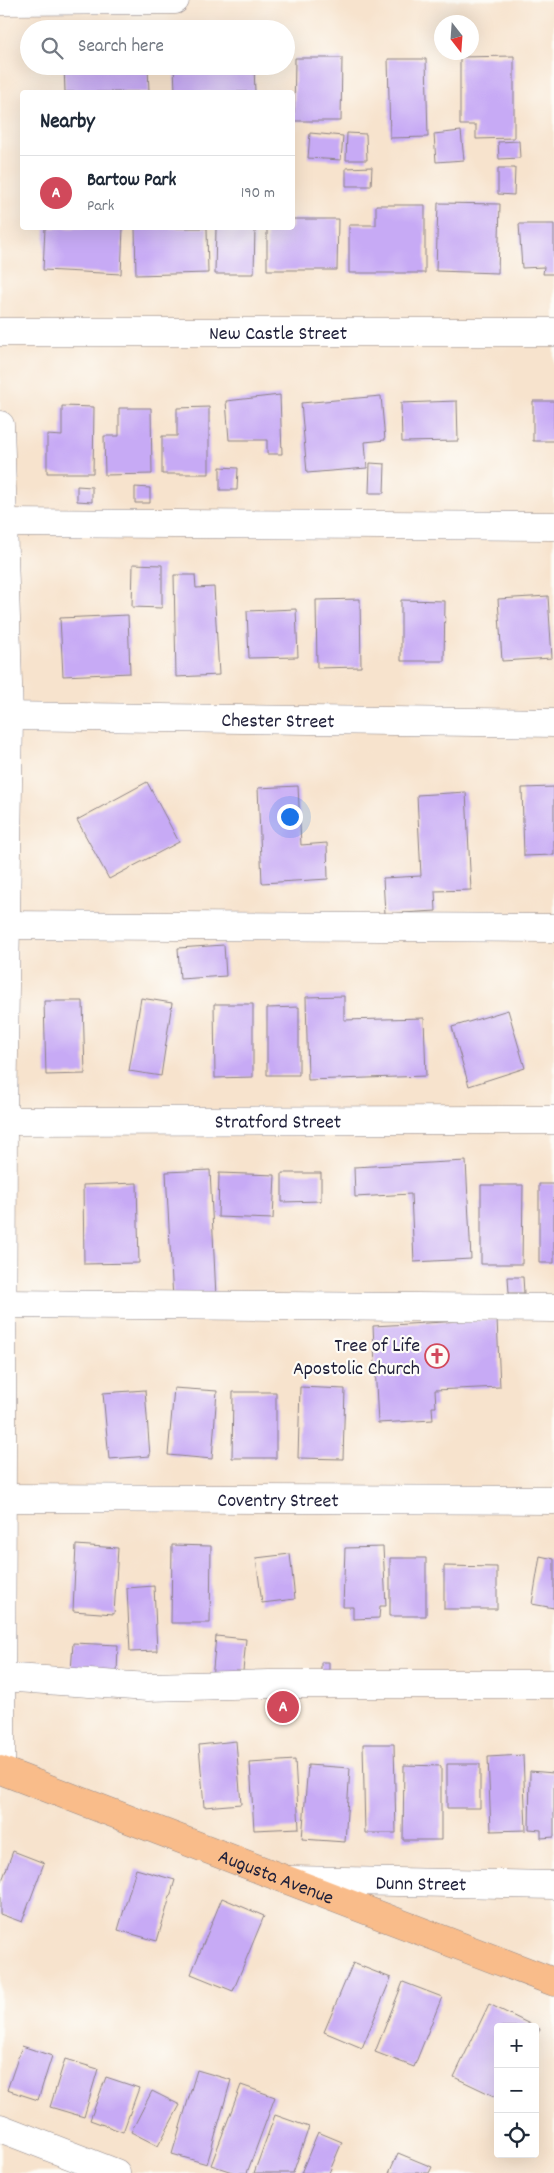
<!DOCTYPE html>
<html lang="en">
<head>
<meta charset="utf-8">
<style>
	body { margin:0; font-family:Dekko,sans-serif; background:#f6f6f7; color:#1f2937 }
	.controls { position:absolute; right:15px; bottom:15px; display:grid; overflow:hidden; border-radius:5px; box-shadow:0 5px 20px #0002 }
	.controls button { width:45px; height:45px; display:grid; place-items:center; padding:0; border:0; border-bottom:1px solid #e0e1e3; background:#fff; color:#1f2937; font:25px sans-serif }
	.compass { position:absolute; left:434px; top:15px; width:45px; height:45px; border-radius:50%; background:#fff; box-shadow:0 5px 20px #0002; rotate:163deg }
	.you { position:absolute; left:289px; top:816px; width:18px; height:18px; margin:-12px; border:4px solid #fff; border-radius:50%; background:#1a73e8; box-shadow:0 0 0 8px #1a73e833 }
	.badge { display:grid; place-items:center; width:32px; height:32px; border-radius:50%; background:#d1495b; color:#fff; font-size:16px; font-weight:700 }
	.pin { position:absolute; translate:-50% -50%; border:2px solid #fff; box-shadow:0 1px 5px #0006 }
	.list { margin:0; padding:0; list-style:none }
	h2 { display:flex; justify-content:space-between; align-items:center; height:65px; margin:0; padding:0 20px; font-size:21px }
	h2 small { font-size:16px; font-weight:400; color:#747a83 }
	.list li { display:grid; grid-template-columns:32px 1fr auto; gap:15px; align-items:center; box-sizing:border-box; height:75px; padding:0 20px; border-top:1px solid #e0e1e3 }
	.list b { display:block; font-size:19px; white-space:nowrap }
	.list p { margin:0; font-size:16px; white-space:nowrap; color:#747a83 }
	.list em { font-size:16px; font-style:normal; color:#747a83 }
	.icon { flex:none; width:28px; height:28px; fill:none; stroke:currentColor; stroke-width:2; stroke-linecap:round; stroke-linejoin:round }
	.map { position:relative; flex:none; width:554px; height:2173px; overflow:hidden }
	.search { position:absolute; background:#fff; box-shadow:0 5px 20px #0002; left:20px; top:20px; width:275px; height:55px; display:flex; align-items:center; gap:12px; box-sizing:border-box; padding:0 18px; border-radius:28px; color:#747a83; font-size:19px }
	.panel { position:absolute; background:#fff; box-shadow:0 5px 20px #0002; left:20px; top:90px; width:275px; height:140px; border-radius:5px }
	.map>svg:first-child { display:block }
	.building { fill:#c7aaf5 }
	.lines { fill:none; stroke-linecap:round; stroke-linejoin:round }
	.minor-casing { stroke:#8c8284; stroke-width:29 }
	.major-casing { stroke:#8c8284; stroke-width:29 }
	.minor { stroke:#fff; stroke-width:28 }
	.major { stroke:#f9bc8a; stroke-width:28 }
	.labels { text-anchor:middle; stroke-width:4.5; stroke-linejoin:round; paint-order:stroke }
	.street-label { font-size:20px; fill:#22223b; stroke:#fdfcf7 }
	.poi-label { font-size:20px; fill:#22223b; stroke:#fdfcf7; text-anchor:end }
</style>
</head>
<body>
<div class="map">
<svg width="554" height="2173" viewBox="0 0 554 2173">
	<rect width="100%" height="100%" fill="#fdfcf7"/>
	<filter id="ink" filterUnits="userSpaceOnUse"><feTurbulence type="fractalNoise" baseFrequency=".02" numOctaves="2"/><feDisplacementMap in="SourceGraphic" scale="10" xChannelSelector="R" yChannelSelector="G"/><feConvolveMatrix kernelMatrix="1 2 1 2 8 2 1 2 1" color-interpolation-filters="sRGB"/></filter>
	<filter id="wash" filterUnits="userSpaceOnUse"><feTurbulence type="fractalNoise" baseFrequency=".0096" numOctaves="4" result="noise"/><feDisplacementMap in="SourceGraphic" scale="20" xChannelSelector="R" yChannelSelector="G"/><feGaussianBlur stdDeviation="1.12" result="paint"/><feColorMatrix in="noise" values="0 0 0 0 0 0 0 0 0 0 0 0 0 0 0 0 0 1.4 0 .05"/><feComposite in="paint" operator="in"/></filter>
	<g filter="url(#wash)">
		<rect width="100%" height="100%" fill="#f7e3cd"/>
		<g id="blocks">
			<path class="building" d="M514,56V138L476,139V125H460V57Z
				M295,58H342L341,121H294Z
				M388,59H426L428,137L390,138Z
				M64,66H148L149,92H65Z
				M174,66H254L255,92H175Z
				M461,131L464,160L436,162L434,134Z
				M310,133L343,136L341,160L308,158Z
				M347,133L366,134L367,160H346Z
				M519,141L520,158L499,159L498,142Z
				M372,167L371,186H346V168Z
				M498,168H515L514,195L498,194Z
				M438,203L500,204L498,273L436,271Z
				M376,205H425V273H349V225H376Z
				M292,219H338L337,270H267V228H292Z
				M519,224H554V274H543L544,267L522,268Z
				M45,228H123L121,274L43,270Z
				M135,228H207L208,273L136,275Z
				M216,228H255L254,274H215Z
				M280,395L282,454H267V440H229L226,401Z
				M381,396L385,440L365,442L367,468L307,473L301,403Z
				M457,401L458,441L402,442L401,403Z
				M533,401H554V441H533Z
				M62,406L94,407L93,473H47V435L62,436Z
				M209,407V474H162V436H177V408Z
				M119,408H151L152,474L105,475L104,436H119Z
				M370,463L385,464L384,493H369Z
				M220,467L238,468L237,490H220Z
				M77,486L92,487V502L77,501Z
				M135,487L150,488V503H135Z
				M133,564L162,565V608L132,607Z
				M174,575H195L196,588L214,587L219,675L176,677Z
				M548,596L552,658L502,661L498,599Z
				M360,599L361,667L317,668L316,600Z
				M401,600L445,601L444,661H401Z
				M296,609L298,657L249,658L247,611Z
				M128,615L130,673L63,676L60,618Z
				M147,782L179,842L109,879L77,820Z
				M298,786L301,845L327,843L328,879L262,883L258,788Z
				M554,787V855L524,856L522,788Z
				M466,792L471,890L435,891L436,911L385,914L383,878L421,876L417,795Z
				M224,945L226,976L180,979L178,948Z
				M344,996V1020L424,1018L426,1076L308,1080L306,997Z
				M141,998L172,1003L161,1076L129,1071Z
				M44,1001H83L85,1074L46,1075Z
				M214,1004H253V1077L215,1078Z
				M299,1007V1075H267V1008Z
				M508,1010L525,1068L469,1086L452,1027Z
				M466,1161L471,1259L414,1262L411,1194L355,1197L354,1167Z
				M210,1170L216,1297L173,1300L166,1172Z
				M219,1173L275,1175L273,1219L218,1217Z
				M282,1173H321V1201L282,1202Z
				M137,1183L139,1263L84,1264L83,1185Z
				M539,1184H554V1263H539Z
				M481,1185H523L522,1264H481Z
				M508,1277H523L524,1293H509Z
				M497,1319L500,1387L435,1390L436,1407H432L433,1420L378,1423L373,1326Z
				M300,1387L345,1389L343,1459L298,1458Z
				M174,1388L217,1391L212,1459L168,1455Z
				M145,1390L150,1456L109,1459L103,1393Z
				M233,1392H276V1458H232Z
				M76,1545L118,1548L114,1614L73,1611Z
				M172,1545L211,1546L210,1623H171Z
				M383,1547L386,1606H380L379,1618L353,1619V1607H343L345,1548Z
				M290,1554L295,1599L262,1603L256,1558Z
				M540,1556L554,1559V1608L532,1604Z
				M390,1558H426V1616H390Z
				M444,1566L497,1567V1609H444Z
				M154,1586L157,1651L130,1652L127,1588Z
				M216,1636L246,1639L242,1682L212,1679Z
				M73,1643L118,1645L117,1674L71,1672Z
				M321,1662H329V1671H321Z
				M236,1741L241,1804L204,1807L199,1745Z
				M363,1744H394L396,1833H365Z
				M523,1755L526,1830L491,1831L488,1757Z
				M295,1760L299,1828L254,1830L250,1763Z
				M447,1764H480V1808H447Z
				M308,1765L350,1768L345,1842L302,1839Z
				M404,1765L441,1766V1840H403Z
				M530,1771L554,1773V1837L541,1838V1830L529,1829Z
				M13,1851L44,1863L22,1922L0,1914V1886Z
				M136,1869L175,1880L157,1941L118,1930Z
				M222,1898L264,1916L233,1991L191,1974Z
				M353,1963L391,1978L362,2048L324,2032Z
				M403,1982L442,1997L414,2067L375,2052Z
				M489,2004L540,2029L535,2039V2027H498V2098L454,2077Z
				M22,2046L52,2056L38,2100L7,2090Z
				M65,2059L98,2069L84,2117L50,2107Z
				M197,2070L231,2080L207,2164L172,2154Z
				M106,2077L139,2088L123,2132L90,2120Z
				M241,2085L275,2097L247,2173H235L211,2165Z
				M152,2091L180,2105L158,2146L131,2132Z
				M275,2115L309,2127L293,2173H254Z
				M318,2132L342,2142L329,2173H301Z
				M398,2153L432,2167L429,2173H389Z"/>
		</g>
	</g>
	<g filter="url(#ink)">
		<use href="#blocks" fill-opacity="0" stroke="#8c8284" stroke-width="1"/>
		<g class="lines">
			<g class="minor-casing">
				<g id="minor">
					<path d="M0,1L175,0"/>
					<path id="s1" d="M0,332H554"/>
					<path d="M0,425L9,716L3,1121L1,1770"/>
					<path d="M0,523L554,526"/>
					<path id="s2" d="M0,716L554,723"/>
					<path d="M0,925L554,928"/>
					<path id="s3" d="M0,1121L554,1120"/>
					<path d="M0,1304L554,1308"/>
					<path id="s4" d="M0,1498L554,1500"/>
					<path d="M1,1677L148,1687L270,1684H554"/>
					<path id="s5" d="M291,1880L554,1885"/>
					<path d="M0,2128L116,2173"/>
				</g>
			</g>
			<g class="major-casing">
				<g id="major">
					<path id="s6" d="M0,1770L554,1982"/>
				</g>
			</g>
			<use href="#minor" class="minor"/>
			<use href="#major" class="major"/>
		</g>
	</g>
	<defs>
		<g id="church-ring" transform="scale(1.25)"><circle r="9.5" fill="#fdfcf7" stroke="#d1495b" stroke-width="1.5"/><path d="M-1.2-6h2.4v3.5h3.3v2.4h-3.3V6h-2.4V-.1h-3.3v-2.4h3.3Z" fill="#d1495b"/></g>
	</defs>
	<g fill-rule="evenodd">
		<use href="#church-ring" x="437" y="1356"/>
	</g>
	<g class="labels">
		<g class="street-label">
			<text dy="7" stroke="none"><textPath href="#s1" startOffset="278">New Castle Street</textPath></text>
			<text dy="7" stroke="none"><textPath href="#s2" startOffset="278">Chester Street</textPath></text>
			<text dy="7" stroke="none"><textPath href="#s3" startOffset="278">Stratford Street</textPath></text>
			<text dy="7" stroke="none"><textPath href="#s4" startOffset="278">Coventry Street</textPath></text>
			<text dy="7" stroke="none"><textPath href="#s6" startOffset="296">Augusta Avenue</textPath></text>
			<text dy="7" stroke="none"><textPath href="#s5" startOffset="130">Dunn Street</textPath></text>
		</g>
		<g class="poi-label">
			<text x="420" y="1351">Tree of Life<tspan x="420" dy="23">Apostolic Church</tspan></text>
		</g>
	</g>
</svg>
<div class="controls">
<button>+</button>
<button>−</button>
<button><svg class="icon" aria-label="locate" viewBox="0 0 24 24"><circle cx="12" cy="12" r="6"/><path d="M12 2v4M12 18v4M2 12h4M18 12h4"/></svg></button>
</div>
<svg class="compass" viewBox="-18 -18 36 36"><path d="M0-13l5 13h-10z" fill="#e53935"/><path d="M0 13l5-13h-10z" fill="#747a83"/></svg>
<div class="you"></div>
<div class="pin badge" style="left:283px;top:1707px">A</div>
<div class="search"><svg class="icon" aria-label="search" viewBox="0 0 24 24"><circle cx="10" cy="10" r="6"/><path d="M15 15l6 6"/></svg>Search here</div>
<section class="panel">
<h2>Nearby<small></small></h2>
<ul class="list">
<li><span class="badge">A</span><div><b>Bartow Park</b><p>Park</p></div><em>190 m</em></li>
</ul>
</section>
</div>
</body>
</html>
